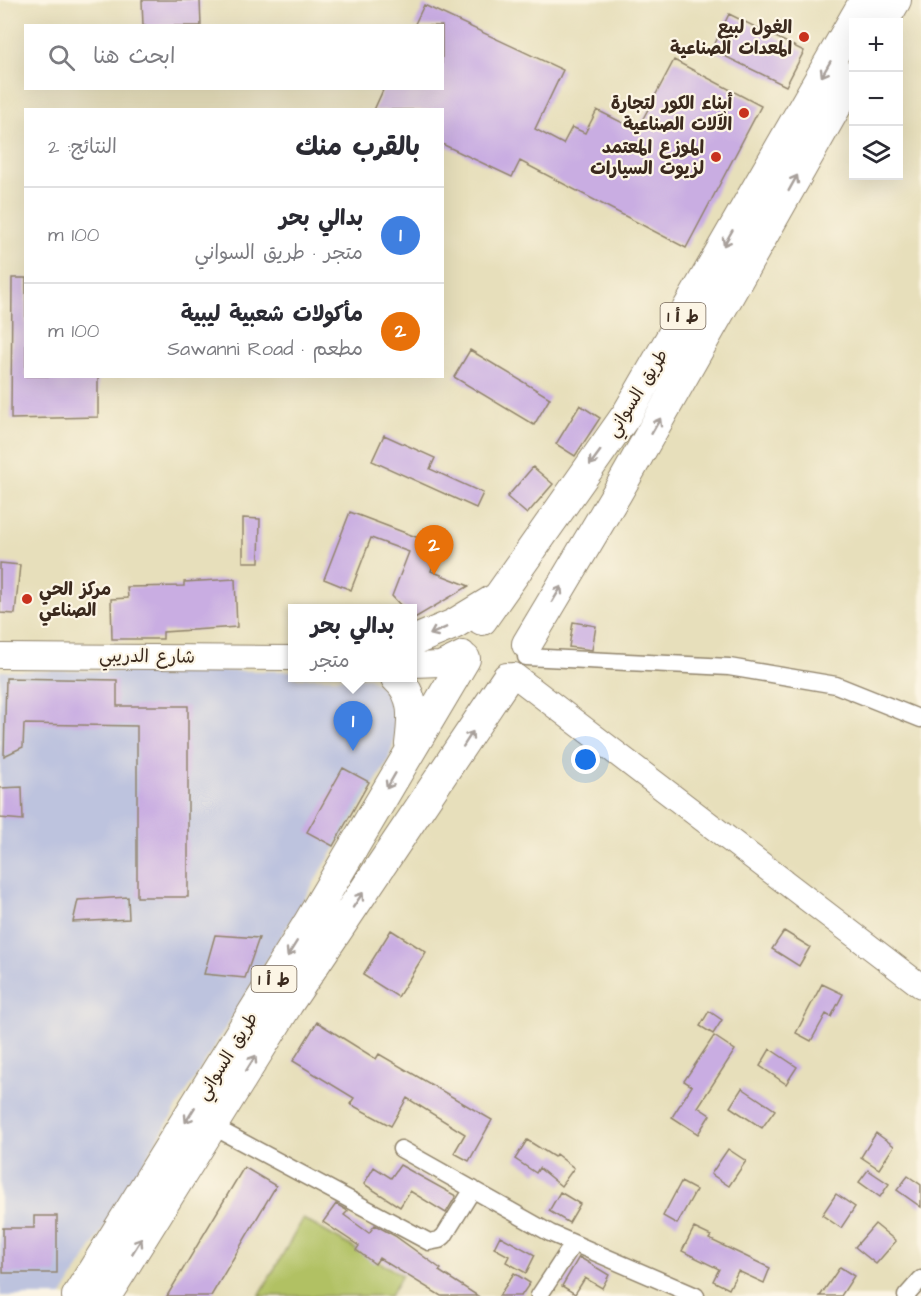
<!DOCTYPE html>
<html lang="ar">
<head>
<meta charset="utf-8">
<style>
	body { margin:0; font-family:"Architects Daughter","Playpen Sans Arabic",sans-serif; background:#f2f2f3; color:#2b2b33; direction:rtl }
	.controls { position:absolute; right:18px; top:18px; display:grid; overflow:hidden; border-radius:0px; box-shadow:0 6px 24px #0002 }
	.controls button { width:54px; height:54px; display:grid; place-items:center; padding:0; border:0; border-bottom:2px solid #e1e1e2; background:#fff; color:#2b2b33; font:30px sans-serif }
	.you { position:absolute; left:586px; top:760px; width:21px; height:21px; margin:-15px; border:4px solid #fff; border-radius:50%; background:#1a73e8; box-shadow:0 0 0 9px #1a73e833 }
	.badge { display:grid; place-items:center; width:39px; height:39px; border-radius:50%; background:#1a73e8; color:#fff; font-size:20px; font-weight:700 }
	.pin { position:absolute; translate:-50% -50px; filter:drop-shadow(0 2px 3px #0008) }
	.pin::after { content:''; position:absolute; top:32px; width:21px; height:18px; background:inherit; clip-path:polygon(0 0,100% 0,50% 100%) }
	.popup { position:absolute; left:288px; top:604px; width:129px; height:78px; box-sizing:border-box; display:grid; place-content:center; border-radius:0px; background:#fff; filter:drop-shadow(0 2px 4px #0005); font-size:20px; white-space:nowrap; color:#7c7c81 }
	.popup b { font-size:22px; color:#2b2b33 }
	.popup::after { content:''; position:absolute; left:50%; top:100%; margin-left:-12px; border:12px solid transparent; border-top-color:#fff }
	.list { margin:0; padding:0; list-style:none }
	h2 { display:flex; justify-content:space-between; align-items:center; height:78px; margin:0; padding:0 24px; font-size:26px }
	h2 small { font-size:20px; font-weight:400; color:#7c7c81 }
	.list li { display:grid; grid-template-columns:39px 1fr auto; gap:18px; align-items:center; box-sizing:border-box; height:96px; padding:0 24px; border-top:2px solid #e1e1e2 }
	.list b { display:block; font-size:22px; white-space:nowrap }
	.list p { margin:0; font-size:20px; white-space:nowrap; color:#7c7c81 }
	.list em { font-size:20px; font-style:normal; color:#7c7c81 }
	.icon { flex:none; width:33px; height:33px; fill:none; stroke:currentColor; stroke-width:2; stroke-linecap:round; stroke-linejoin:round }
	.map { position:relative; flex:none; width:921px; height:1296px; overflow:hidden; direction:ltr }
	.search { position:absolute; background:#fff; box-shadow:0 6px 24px #0002; left:24px; top:24px; width:420px; height:66px; display:flex; align-items:center; gap:15px; box-sizing:border-box; padding:0 21px; border-radius:0px; color:#7c7c81; font-size:22px }
	.panel { position:absolute; background:#fff; box-shadow:0 6px 24px #0002; left:24px; top:108px; width:420px; height:270px; border-radius:0px; direction:rtl }
	.map>svg:first-child { display:block }
	.industrial { fill:#bdc3de }
	.green { fill:#b1c163; stroke:#767640; stroke-width:1.5 }
	.building { fill:#c9ade2 }
	.lines { fill:none; stroke-linecap:round; stroke-linejoin:round }
	.street-casing { stroke:#91846c; stroke-width:19 }
	.secondary-casing { stroke:#91846c; stroke-width:26 }
	.highway-casing { stroke:#91846c; stroke-width:32 }
	.street { stroke:#fff; stroke-width:16 }
	.secondary { stroke:#fff; stroke-width:24 }
	.highway { stroke:#fff; stroke-width:30 }
	.oneway { stroke:#a79f9a }
	.poi-dot { fill:#c8321e; stroke:#fcf5e5; stroke-width:2 }
	.labels { text-anchor:middle; stroke-width:4.5; stroke-linejoin:round; paint-order:stroke }
	.shield { fill:#fcf5e5; stroke:#75675a; stroke-width:1.5 }
	.shield-label { font-size:16px; font-weight:bold; fill:#3b2a1e }
	.poi-label { font-size:18px; font-weight:bold; fill:#3b2a1e; stroke:#fcf5e5; text-anchor:end }
	.street-label { font-size:18px; fill:#3b2a1e; stroke:#fcf5e5 }
</style>
</head>
<body>
<div class="map">
<svg width="921" height="1296" viewBox="0 0 921 1296">
	<rect width="100%" height="100%" fill="#fcf5e5"/>
	<filter id="ink" filterUnits="userSpaceOnUse"><feTurbulence type="fractalNoise" baseFrequency=".0167" numOctaves="2"/><feDisplacementMap in="SourceGraphic" scale="12" xChannelSelector="R" yChannelSelector="G"/><feConvolveMatrix kernelMatrix="1 2 1 2 8 2 1 2 1" color-interpolation-filters="sRGB"/></filter>
	<filter id="wash" filterUnits="userSpaceOnUse"><feTurbulence type="fractalNoise" baseFrequency=".008" numOctaves="4" result="noise"/><feDisplacementMap in="SourceGraphic" scale="24" xChannelSelector="R" yChannelSelector="G"/><feGaussianBlur stdDeviation="1.35" result="paint"/><feColorMatrix in="noise" values="0 0 0 0 0 0 0 0 0 0 0 0 0 0 0 0 0 1.4 0 .05"/><feComposite in="paint" operator="in"/></filter>
	<g filter="url(#wash)">
		<rect width="100%" height="100%" fill="#e7dfbb"/>
		<path class="industrial" d="M0,671H293V678H369L382,686L395,712V738L388,761L62,1296H0Z"/>
		<path class="green" d="M303,1219L402,1275L390,1296H259Z"/>
		<g id="blocks">
			<path class="building" d="M142,0H200L201,26H143Z
				M424,5L563,70L535,129L563,144L572,127L585,133L597,110L637,130L674,60L761,106L686,248L520,161L512,177L442,144V110H374L384,88H442V26H414Z
				M729,14L804,51L786,86L712,50Z
				M12,278H26V376H98V417L11,419Z
				M470,350L550,398L534,425L454,377Z
				M580,405L600,418L575,456L556,444Z
				M384,435L435,458L430,469L483,493L476,508L372,461Z
				M533,467L553,484L527,514L507,497Z
				M350,512L440,546L431,571L469,586L413,619V609H404L392,596L409,552L371,538L351,590L324,579Z
				M243,518L260,519L259,562H243Z
				M0,563L20,565L15,614L0,613Z
				M235,579L237,627L163,632V639H112L111,599L128,598L127,587L184,586V582Z
				M573,622L596,626L592,650L569,647Z
				M6,678L117,680V706H188V897H137V726L24,724L23,747L4,756Z
				M343,768L369,782L333,846L307,832Z
				M22,787L23,820L0,818V788Z
				M128,897L129,919L73,922L78,900Z
				M391,930L426,952L398,997L363,975Z
				M784,931L810,947L799,966L772,949Z
				M215,935L259,938L245,978L204,974Z
				M822,984L843,994L831,1017L826,1014L811,1041L796,1033Z
				M709,1011L722,1020L713,1034L700,1026Z
				M317,1022L376,1059L379,1054L492,1120L469,1161L454,1153L465,1134L407,1098L391,1126L350,1104L354,1098L293,1061Z
				M714,1036L735,1050L698,1107L710,1115L698,1134L672,1117L692,1086L684,1081Z
				M770,1049L797,1067L786,1084L760,1066Z
				M742,1088L775,1110L762,1128L730,1107Z
				M876,1133L894,1146L879,1169L861,1157Z
				M527,1140L554,1157L556,1154L574,1168L561,1186L539,1168L536,1173L515,1159Z
				M728,1149L746,1161L729,1186L711,1174Z
				M400,1165L456,1196L446,1213L410,1191L400,1207L364,1184L374,1167L391,1178Z
				M244,1167L276,1186L211,1296H167Z
				M868,1170L889,1184L880,1197L859,1182Z
				M908,1176L921,1185V1207L897,1190Z
				M681,1182L696,1190L677,1224L663,1216Z
				M560,1192L580,1204L569,1223L549,1211Z
				M836,1194L855,1207L841,1228L822,1215Z
				M336,1204L348,1211L344,1215L369,1233L375,1225L395,1236L441,1269L439,1271L478,1296H441L379,1258L375,1264L356,1250L359,1246L323,1222Z
				M34,1216H57V1273H3V1228H34Z
				M875,1224L896,1241L876,1264L855,1247Z
				M694,1228L711,1236L709,1239L770,1268L764,1283L738,1271L729,1289L713,1281L719,1269L682,1251Z
				M500,1236L535,1255L526,1273L506,1262L509,1256L494,1248Z
				M579,1257L609,1275L602,1288L585,1278L575,1294L562,1286Z
				M840,1267L854,1276L841,1296H820Z
				M514,1273L530,1283L521,1296H499Z"/>
		</g>
	</g>
	<g filter="url(#ink)">
		<use href="#blocks" fill-opacity="0" stroke="#91846c" stroke-width="1.5"/>
		<g class="lines">
			<g class="street-casing">
				<path id="street" d="M526,657L729,667L836,685L921,719
					M212,1126L429,1242L439,1240L444,1236L473,1189
					M401,1149L550,1233L696,1296
					M539,1296L573,1244
					M906,1296L921,1279"/>
			</g>
			<g class="secondary-casing">
				<path id="secondary" d="M0,656L293,658
					M413,665L440,664L463,653
					M514,675L921,986"/>
			</g>
			<g class="highway-casing">
				<path id="highway" d="M883,22L896,0
					M482,620L627,414L865,0
					M413,641L454,624L495,599
					M527,644L617,493L854,75
					M396,678C416,695 413,720 410,744
					M77,1296L309,922L465,659
					M106,1296L288,1004L507,678"/>
			</g>
			<use href="#street" class="street"/>
			<use href="#secondary" class="secondary"/>
			<use href="#highway" class="highway"/>
		</g>
		<defs><path id="oneway-shaft" d="M-6 0H5M1.5-3L5.5 0L1.5 3" fill="none" stroke-width="1.6" stroke-linecap="round" stroke-linejoin="round" transform="scale(1.5)"/></defs>
		<g class="oneway">
			<use href="#oneway-shaft" transform="translate(826 69) rotate(120)"/>
			<use href="#oneway-shaft" transform="translate(793 183) rotate(-61)"/>
			<use href="#oneway-shaft" transform="translate(728 238) rotate(120)"/>
			<use href="#oneway-shaft" transform="translate(656 426) rotate(-60)"/>
			<use href="#oneway-shaft" transform="translate(595 458) rotate(126)"/>
			<use href="#oneway-shaft" transform="translate(557 594) rotate(-59)"/>
			<use href="#oneway-shaft" transform="translate(438 631) rotate(156)"/>
			<use href="#oneway-shaft" transform="translate(468 739) rotate(-57)"/>
			<use href="#oneway-shaft" transform="translate(391 781) rotate(120)"/>
			<use href="#oneway-shaft" transform="translate(358 900) rotate(-56)"/>
			<use href="#oneway-shaft" transform="translate(292 949) rotate(122)"/>
			<use href="#oneway-shaft" transform="translate(251 1063) rotate(-58)"/>
			<use href="#oneway-shaft" transform="translate(190 1115) rotate(122)"/>
			<use href="#oneway-shaft" transform="translate(137 1246) rotate(-58)"/>
		</g>
	</g>
	<g class="poi-dot">
		<circle cx="804" cy="37" r="6"/>
		<circle cx="744" cy="113" r="6"/>
		<circle cx="716" cy="157" r="6"/>
		<circle cx="27" cy="599" r="6"/>
	</g>
	<g class="labels">
		<g class="shield">
			<rect x="660.5" y="303" width="45" height="26" rx="4.5"/>
			<rect x="251.5" y="966" width="45" height="26" rx="4.5"/>
		</g>
		<g class="shield-label">
			<text x="683" y="322">ط أ 1</text>
			<text x="274" y="985">ط أ 1</text>
		</g>
		<g class="poi-label">
			<text x="792" y="33">الغول لبيع<tspan x="792" dy="21">المعدات الصناعية</tspan></text>
			<text x="732" y="109">أبناء الكور لتجارة<tspan x="732" dy="21">الاَلات الصناعية</tspan></text>
			<text x="704" y="153">الموزع المعتمد<tspan x="704" dy="21">لزيوت السيارات</tspan></text>
			<text x="39" y="595" text-anchor="start">مركز الحي<tspan x="39" dy="21">الصناعي</tspan></text>
		</g>
		<g class="street-label">
			<text transform="translate(637 393) rotate(-58)" y="6">طريق السواني</text>
			<text transform="translate(147 656) rotate(1)" y="6">شارع الدريبي</text>
			<text transform="translate(227 1056) rotate(-58)" y="6">طريق السواني</text>
		</g>
	</g>
</svg>
<div class="controls">
<button>+</button>
<button>−</button>
<button><svg class="icon" aria-label="layers" viewBox="0 0 24 24"><path d="M12 4l9 5-9 5-9-5zM3 14l9 5 9-5"/></svg></button>
</div>
<div class="you"></div>
<div class="pin badge" style="left:353px;top:751px;background:#3f7fe0">1</div>
<div class="popup"><b>بدالي بحر</b>متجر</div>
<div class="pin badge" style="left:434px;top:575px;background:#e8710a">2</div>
<div class="search"><svg class="icon" aria-label="search" viewBox="0 0 24 24"><circle cx="10" cy="10" r="6"/><path d="M15 15l6 6"/></svg>ابحث هنا</div>
<section class="panel">
<h2>بالقرب منك<small>النتائج: 2</small></h2>
<ul class="list">
<li><span class="badge" style="background:#3f7fe0">1</span><div><b>بدالي بحر</b><p>متجر · طريق السواني</p></div><em>100 m</em></li>
<li><span class="badge" style="background:#e8710a">2</span><div><b>مأكولات شعبية ليبية</b><p>مطعم · Sawanni Road</p></div><em>100 m</em></li>
</ul>
</section>
</div>
</body>
</html>
